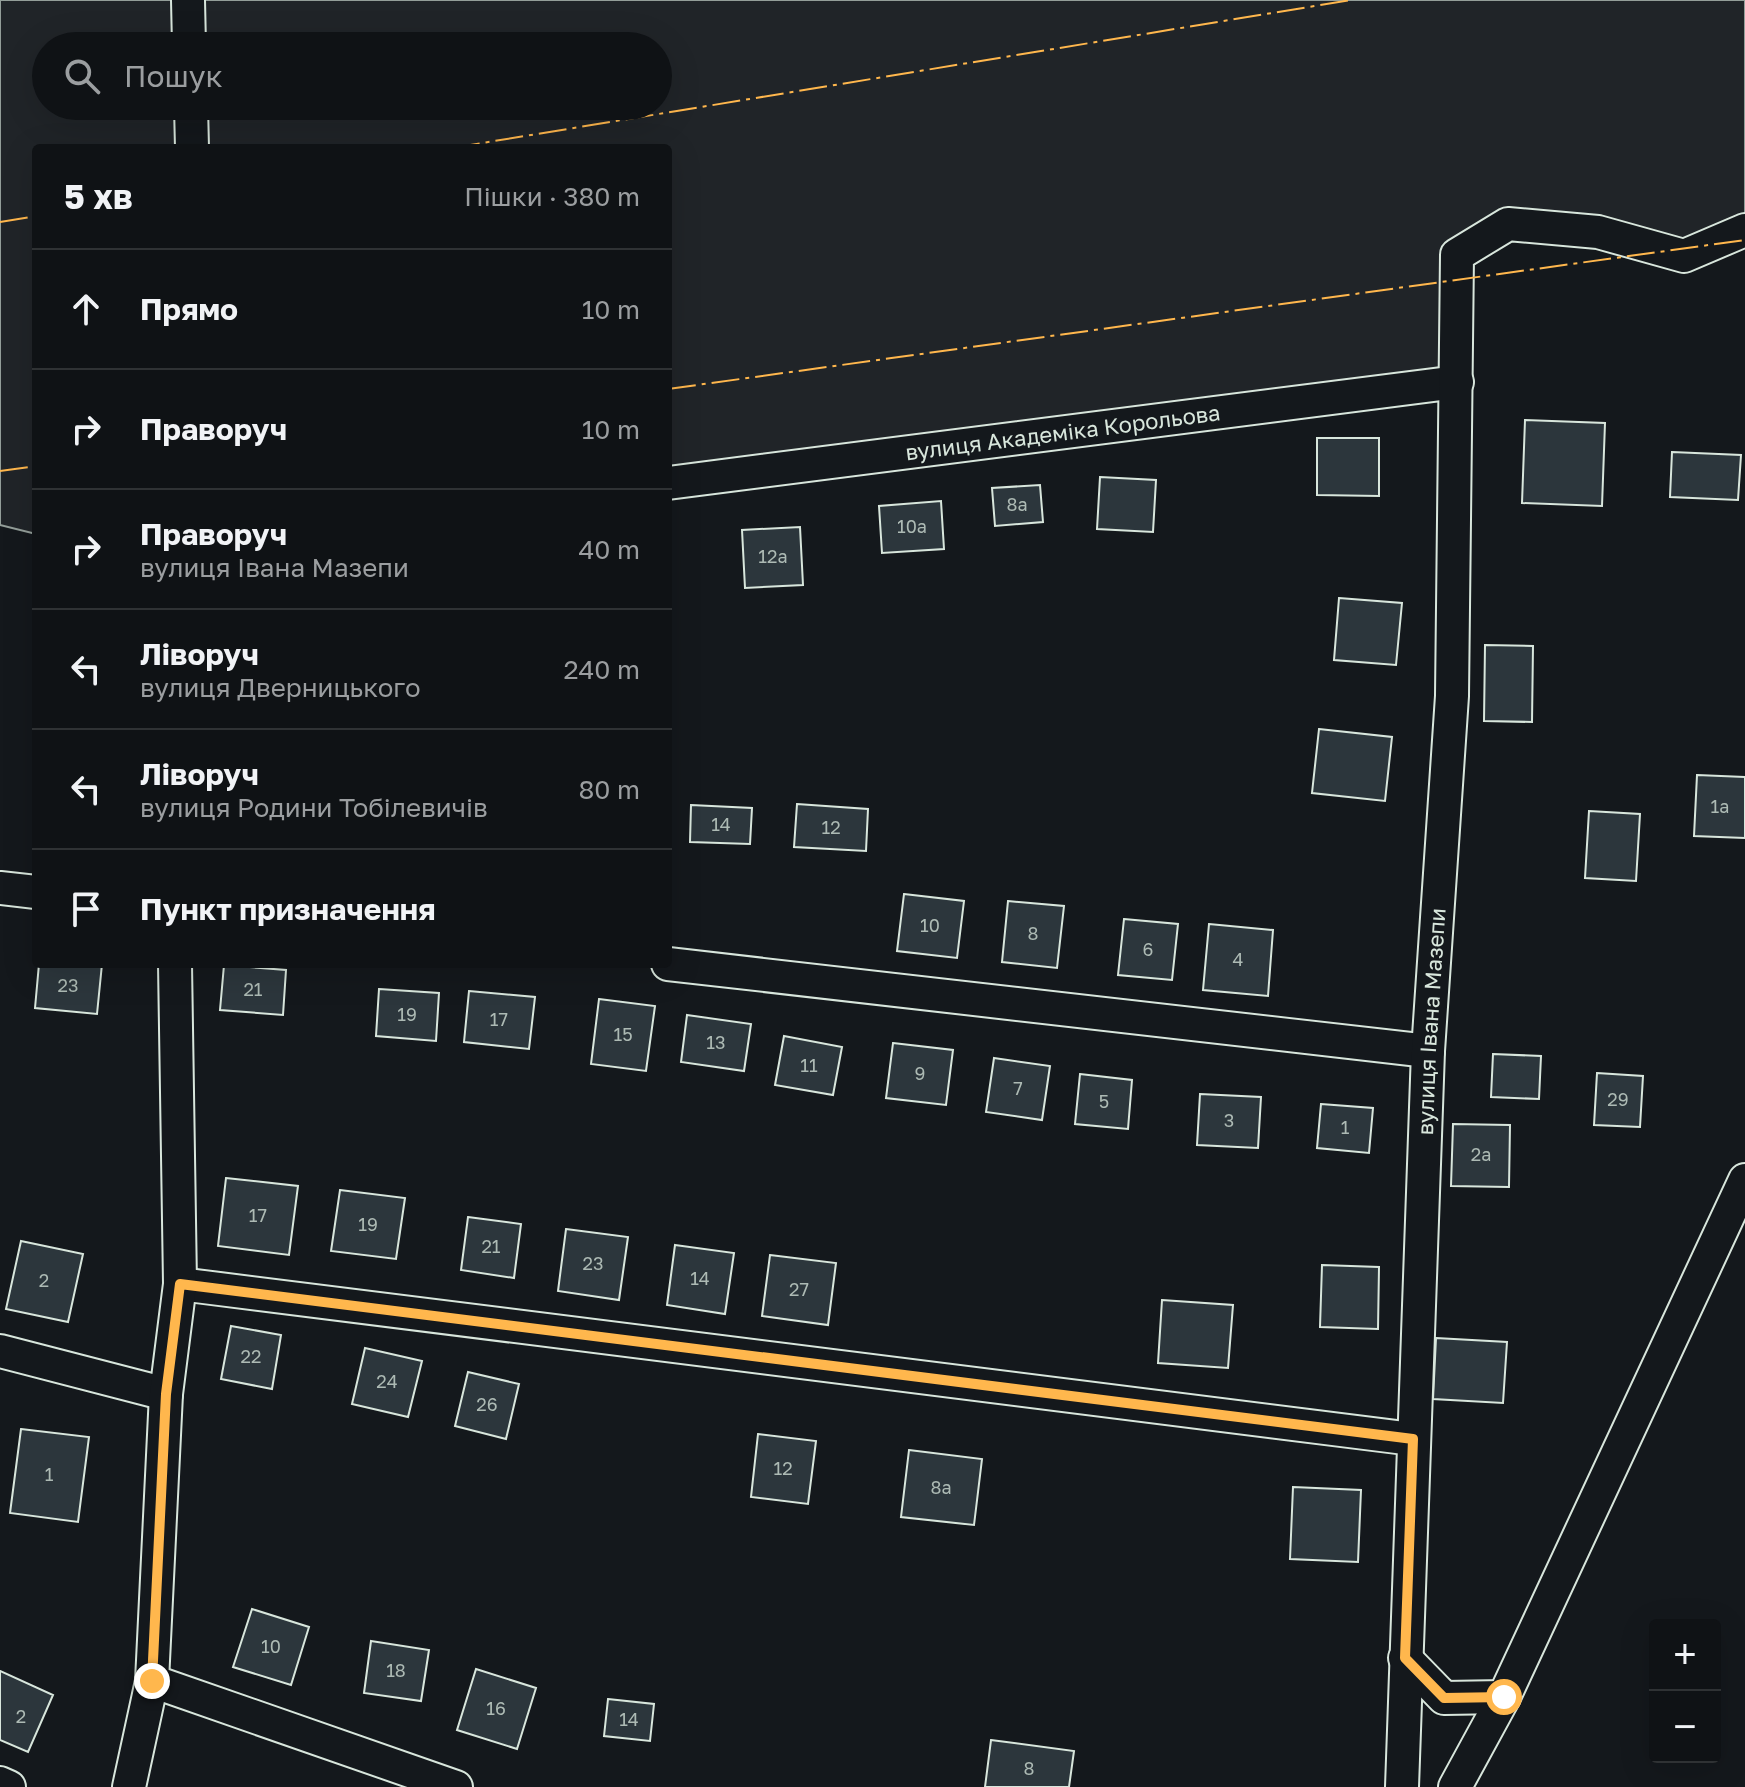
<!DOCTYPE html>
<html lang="uk">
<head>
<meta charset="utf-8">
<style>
	body { margin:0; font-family:"Golos Text",sans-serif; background:#181b1e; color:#f1f3f6 }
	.controls { position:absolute; right:24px; bottom:24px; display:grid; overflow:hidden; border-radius:8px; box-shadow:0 8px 32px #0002 }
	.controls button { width:72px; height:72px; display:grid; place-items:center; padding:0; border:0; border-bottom:2px solid #2f3234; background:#0f1215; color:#f1f3f6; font:40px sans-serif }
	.stop { position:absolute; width:24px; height:24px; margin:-18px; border:6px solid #ffb74d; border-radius:50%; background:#fff }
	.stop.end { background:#ffb74d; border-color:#fff; box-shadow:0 2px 8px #0008 }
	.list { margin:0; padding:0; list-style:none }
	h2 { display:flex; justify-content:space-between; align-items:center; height:104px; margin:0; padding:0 32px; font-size:34px }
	h2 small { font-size:26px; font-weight:400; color:#9b9ea0 }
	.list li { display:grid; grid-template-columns:52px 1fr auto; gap:24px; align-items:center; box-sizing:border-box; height:120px; padding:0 32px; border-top:2px solid #2f3234 }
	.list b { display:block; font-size:30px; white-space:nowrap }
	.list p { margin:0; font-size:26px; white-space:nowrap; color:#9b9ea0 }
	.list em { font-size:26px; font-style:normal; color:#9b9ea0 }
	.icon { flex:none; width:44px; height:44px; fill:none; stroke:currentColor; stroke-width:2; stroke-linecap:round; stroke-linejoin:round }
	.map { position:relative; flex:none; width:1745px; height:1787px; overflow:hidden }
	.search { position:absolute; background:#0f1215; box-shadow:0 8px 32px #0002; left:32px; top:32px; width:640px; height:88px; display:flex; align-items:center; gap:20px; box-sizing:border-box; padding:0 28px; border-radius:44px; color:#9b9ea0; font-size:30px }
	.panel { position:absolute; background:#0f1215; box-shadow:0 8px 32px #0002; left:32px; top:144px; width:640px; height:824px; border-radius:8px }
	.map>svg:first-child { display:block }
	.green { fill:#202428; stroke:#939e99; stroke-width:2; fill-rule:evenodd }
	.building { fill:#2c363c; stroke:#d8e6dc; stroke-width:2 }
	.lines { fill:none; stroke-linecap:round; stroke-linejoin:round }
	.street-casing { stroke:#d8e6dc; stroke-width:36 }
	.street { stroke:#14181c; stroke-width:32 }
	.power { stroke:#ffb74d; stroke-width:2; stroke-dasharray:28 6 4 6; stroke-linecap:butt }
	.route { stroke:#ffb74d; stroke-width:10 }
	.labels { text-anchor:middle; stroke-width:6; stroke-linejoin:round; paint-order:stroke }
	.number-label { font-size:18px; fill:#adbab4 }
	.street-label { font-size:22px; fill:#d8e6dc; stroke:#14181c }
</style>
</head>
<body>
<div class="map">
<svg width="1745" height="1787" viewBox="0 0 1745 1787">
	<rect width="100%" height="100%" fill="#14181c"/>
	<path class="green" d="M0,0H1745V230L1684,256L1508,224L1457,255V382L668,483V148H36V534L0,525ZM46,46H658V106H46Z"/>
	<path class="building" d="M1525,420L1605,423L1602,506L1522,503Z
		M1317,438H1379V496L1317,495Z
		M1672,452L1741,455L1738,500L1670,497Z
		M1100,477L1156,480L1153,532L1097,529Z
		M1040,485L1043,522L995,526L992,488Z
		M941,501L944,549L882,553L879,506Z
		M800,527L803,585L745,588L742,530Z
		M1339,598L1402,603L1396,665L1334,660Z
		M1485,645L1533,646L1532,722L1484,721Z
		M1319,729L1392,737L1385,801L1312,793Z
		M1697,775L1745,777V838L1694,836Z
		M797,804L868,809L866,851L794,847Z
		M691,805L752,808L750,844L690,842Z
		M1589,811L1640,814L1636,881L1585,878Z
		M904,894L964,901L957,958L897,951Z
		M1008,901L1064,906L1057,968L1002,962Z
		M1124,919L1178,924L1172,980L1118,975Z
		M1209,924L1273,930L1268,996L1203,990Z
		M39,964H102L97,1014L35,1008Z
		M224,965L286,970L283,1015L220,1010Z
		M379,989L439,993L436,1041L376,1036Z
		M469,991L535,997L529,1049L464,1042Z
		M599,999L655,1006L646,1071L591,1064Z
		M687,1015L751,1024L744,1071L681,1062Z
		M784,1036L842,1047L833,1095L775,1085Z
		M893,1043L953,1050L946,1105L886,1098Z
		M1493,1054L1541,1056L1539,1099L1491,1097Z
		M994,1058L1050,1066L1042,1120L986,1112Z
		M1597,1073L1643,1076L1640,1127L1594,1125Z
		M1080,1074L1132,1080L1128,1129L1075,1124Z
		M1200,1094L1261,1097L1258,1148L1197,1145Z
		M1321,1104L1373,1108L1369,1153L1317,1148Z
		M1453,1124L1510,1125L1509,1187L1451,1186Z
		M226,1178L298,1186L289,1255L218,1246Z
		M340,1190L405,1198L396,1259L331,1251Z
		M468,1217L521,1224L514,1278L461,1270Z
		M566,1229L628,1237L619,1300L558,1291Z
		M21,1241L83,1254L68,1322L6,1309Z
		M675,1245L734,1253L725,1314L667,1305Z
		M770,1255L836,1263L828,1325L762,1316Z
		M1322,1265L1379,1267L1378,1329L1320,1327Z
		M1162,1300L1233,1305L1228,1368L1158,1363Z
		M231,1326L281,1335L272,1389L221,1379Z
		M1436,1338L1507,1342L1503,1403L1433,1399Z
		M365,1348L422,1361L408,1417L352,1404Z
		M468,1372L519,1384L506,1439L455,1426Z
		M21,1429L89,1437L78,1522L10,1513Z
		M758,1434L816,1441L808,1504L751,1497Z
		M909,1450L982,1459L974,1525L901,1517Z
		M1293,1487L1361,1490L1358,1562L1290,1559Z
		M252,1609L309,1627L291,1685L233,1667Z
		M371,1641L429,1650L421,1701L364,1693Z
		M476,1669L536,1688L517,1749L457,1730Z
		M0,1671L53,1695L28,1752L0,1740Z
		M608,1699L654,1704L650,1741L604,1736Z
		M991,1740L1074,1751L1069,1787H985Z"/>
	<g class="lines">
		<g class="street-casing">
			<g id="street">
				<path d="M188,0L189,46"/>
				<path d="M191,106L192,148"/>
				<path id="s1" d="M668,483L1457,382"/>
				<path d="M0,888L36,892"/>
				<path d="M668,964L1428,1051"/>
				<path d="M180,1284L1413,1439"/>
				<path d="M0,1351L166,1394"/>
				<path d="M1405,1658L1444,1698L1504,1697"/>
				<path d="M152,1681L456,1787"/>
				<path d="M0,1783L9,1787"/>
				<path d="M129,1787L152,1681L166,1394L180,1284L175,964"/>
				<path id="s2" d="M1402,1787L1428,1051L1452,696L1457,255L1508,224L1598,232L1684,256L1745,230"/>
				<path d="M1455,1787L1504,1697L1745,1180"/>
			</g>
		</g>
		<use href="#street" class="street"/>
		<path class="power" d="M452,148L1351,0
			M0,222L36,216
			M668,389L1745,240
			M0,471L36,466"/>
	</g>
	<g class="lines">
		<path class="route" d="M152,1681L166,1394L180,1284L1413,1439L1405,1658L1444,1698L1504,1697"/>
	</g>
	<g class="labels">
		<g class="number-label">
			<text x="1017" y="511">8а</text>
			<text x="912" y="533">10а</text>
			<text x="773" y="563">12а</text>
			<text x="1720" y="813">1а</text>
			<text x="721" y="831">14</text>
			<text x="831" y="834">12</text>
			<text x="930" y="932">10</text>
			<text x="1033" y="940">8</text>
			<text x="1148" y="956">6</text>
			<text x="1238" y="966">4</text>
			<text x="68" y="992">23</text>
			<text x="253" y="996">21</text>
			<text x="407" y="1021">19</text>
			<text x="499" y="1026">17</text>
			<text x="623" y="1041">15</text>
			<text x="716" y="1049">13</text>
			<text x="809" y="1072">11</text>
			<text x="920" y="1080">9</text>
			<text x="1018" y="1095">7</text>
			<text x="1618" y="1106">29</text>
			<text x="1104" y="1108">5</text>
			<text x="1229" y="1127">3</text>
			<text x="1345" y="1134">1</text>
			<text x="1481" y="1161">2а</text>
			<text x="258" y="1222">17</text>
			<text x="368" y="1231">19</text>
			<text x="491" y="1253">21</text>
			<text x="593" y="1270">23</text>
			<text x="700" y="1285">14</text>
			<text x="44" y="1287">2</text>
			<text x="799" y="1296">27</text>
			<text x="251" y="1363">22</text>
			<text x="387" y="1388">24</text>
			<text x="487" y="1411">26</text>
			<text x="783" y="1475">12</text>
			<text x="49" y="1481">1</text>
			<text x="941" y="1494">8а</text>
			<text x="271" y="1653">10</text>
			<text x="396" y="1677">18</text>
			<text x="496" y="1715">16</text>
			<text x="21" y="1723">2</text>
			<text x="629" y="1726">14</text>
			<text x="1029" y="1775">8</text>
		</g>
		<g class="street-label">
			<text dy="8" stroke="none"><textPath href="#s1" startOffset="398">вулиця Академіка Корольова</textPath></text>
			<text dy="8" stroke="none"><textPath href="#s2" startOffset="766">вулиця Івана Мазепи</textPath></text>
		</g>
	</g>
</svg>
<div class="controls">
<button>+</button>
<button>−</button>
</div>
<div class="stop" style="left:1504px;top:1697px"></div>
<div class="stop end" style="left:152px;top:1681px"></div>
<div class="search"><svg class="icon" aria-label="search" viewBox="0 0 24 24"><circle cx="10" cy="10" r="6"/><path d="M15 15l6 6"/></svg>Пошук</div>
<section class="panel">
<h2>5 хв<small>Пішки · 380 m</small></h2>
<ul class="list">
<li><svg class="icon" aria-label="ahead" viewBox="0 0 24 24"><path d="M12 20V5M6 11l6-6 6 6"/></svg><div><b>Прямо</b></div><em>10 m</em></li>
<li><svg class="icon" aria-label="right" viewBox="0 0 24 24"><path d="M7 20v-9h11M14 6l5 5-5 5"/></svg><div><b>Праворуч</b></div><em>10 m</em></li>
<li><svg class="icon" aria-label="right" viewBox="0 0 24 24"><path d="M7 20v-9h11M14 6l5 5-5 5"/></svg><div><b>Праворуч</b><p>вулиця Івана Мазепи</p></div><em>40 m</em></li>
<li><svg class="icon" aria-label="left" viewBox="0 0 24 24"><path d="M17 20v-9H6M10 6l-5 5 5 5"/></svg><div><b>Ліворуч</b><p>вулиця Дверницького</p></div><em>240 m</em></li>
<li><svg class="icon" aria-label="left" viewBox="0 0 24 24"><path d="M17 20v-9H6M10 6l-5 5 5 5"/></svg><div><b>Ліворуч</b><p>вулиця Родини Тобілевичів</p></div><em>80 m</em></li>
<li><svg class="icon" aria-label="arrive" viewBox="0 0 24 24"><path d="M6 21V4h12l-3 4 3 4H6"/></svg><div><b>Пункт призначення</b></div></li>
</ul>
</section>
</div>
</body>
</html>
